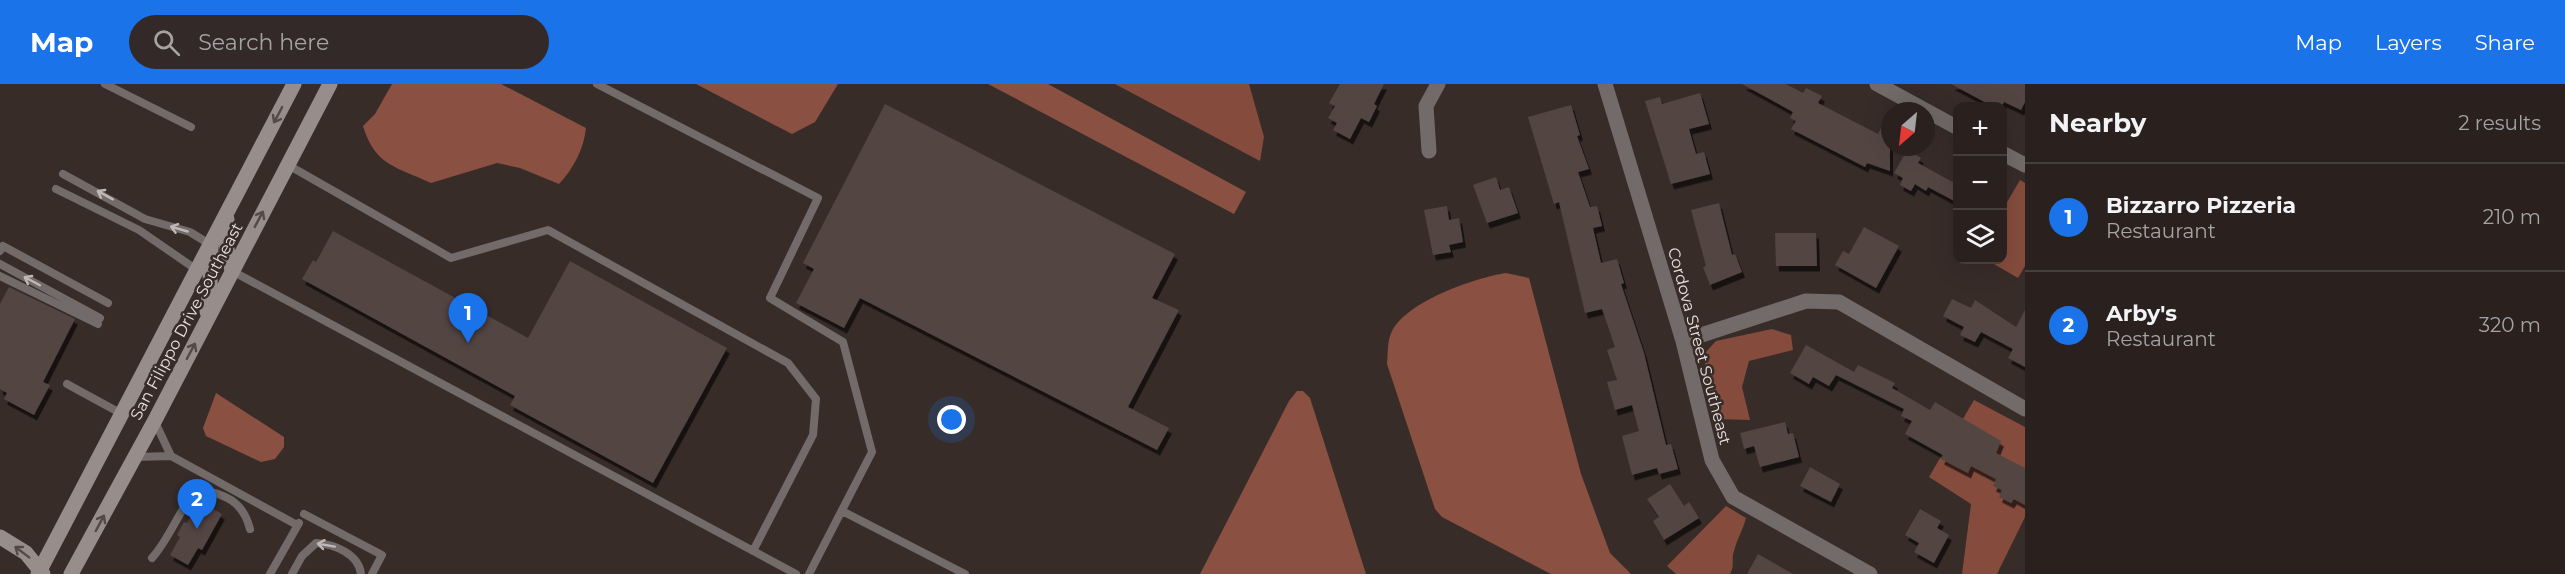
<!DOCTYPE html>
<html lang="en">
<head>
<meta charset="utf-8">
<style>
	body { margin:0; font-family:Montserrat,sans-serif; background:#322928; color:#f1f3f6 }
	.controls { position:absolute; right:18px; top:18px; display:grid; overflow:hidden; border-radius:12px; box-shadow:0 6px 24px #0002 }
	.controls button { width:54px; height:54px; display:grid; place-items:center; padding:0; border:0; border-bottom:2px solid #463e3d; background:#2a211f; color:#f1f3f6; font:30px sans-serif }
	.compass { position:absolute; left:1881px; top:18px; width:54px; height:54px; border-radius:50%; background:#2a211f; box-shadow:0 6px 24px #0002; rotate:208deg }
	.you { position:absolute; left:952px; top:336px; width:21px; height:21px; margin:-15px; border:4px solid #fff; border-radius:50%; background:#1a73e8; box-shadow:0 0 0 9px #1a73e833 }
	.badge { display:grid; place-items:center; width:39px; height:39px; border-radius:50%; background:#1a73e8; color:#fff; font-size:20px; font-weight:700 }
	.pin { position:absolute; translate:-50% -50px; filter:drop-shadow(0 2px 3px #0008) }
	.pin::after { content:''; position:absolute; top:32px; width:21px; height:18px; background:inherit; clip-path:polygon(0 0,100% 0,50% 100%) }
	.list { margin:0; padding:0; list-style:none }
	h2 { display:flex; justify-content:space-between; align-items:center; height:78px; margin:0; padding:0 24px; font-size:26px }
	h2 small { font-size:20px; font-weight:400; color:#a5a3a4 }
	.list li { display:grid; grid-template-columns:39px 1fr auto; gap:18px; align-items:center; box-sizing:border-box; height:108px; padding:0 24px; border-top:2px solid #463e3d }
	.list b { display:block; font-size:22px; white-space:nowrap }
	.list p { margin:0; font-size:20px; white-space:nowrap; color:#a5a3a4 }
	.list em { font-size:20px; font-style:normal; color:#a5a3a4 }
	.icon { flex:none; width:33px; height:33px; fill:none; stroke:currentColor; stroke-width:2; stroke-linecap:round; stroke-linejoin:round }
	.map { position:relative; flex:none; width:2025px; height:490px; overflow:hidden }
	header { display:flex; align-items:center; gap:36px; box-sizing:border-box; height:84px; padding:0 30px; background:#1a73e8; color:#fff }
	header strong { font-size:28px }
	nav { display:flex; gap:33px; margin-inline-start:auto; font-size:21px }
	.search { width:420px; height:54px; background:#322928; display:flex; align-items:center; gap:15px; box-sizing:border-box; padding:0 21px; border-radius:33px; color:#a5a3a4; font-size:22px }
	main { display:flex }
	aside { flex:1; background:#2a211f }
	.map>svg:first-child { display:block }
	.forest { fill:#854c3d }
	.water { fill:#8a5142 }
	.building { fill:#524542; filter:url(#shadow) }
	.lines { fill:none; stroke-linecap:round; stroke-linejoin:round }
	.lane { stroke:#726b6a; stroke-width:8 }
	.street { stroke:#726b6a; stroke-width:15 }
	.secondary { stroke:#978d8a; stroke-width:15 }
	.oneway { stroke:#544946 }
	.oneway2 { stroke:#c0b8b6 }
	.labels { text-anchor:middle; stroke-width:5; stroke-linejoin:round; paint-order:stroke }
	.street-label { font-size:16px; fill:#eae1df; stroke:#382c29 }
</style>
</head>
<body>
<header>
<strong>Map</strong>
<div class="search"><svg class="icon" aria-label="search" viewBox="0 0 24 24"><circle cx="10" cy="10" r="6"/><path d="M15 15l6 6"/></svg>Search here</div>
<nav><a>Map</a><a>Layers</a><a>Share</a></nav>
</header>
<main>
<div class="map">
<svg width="2025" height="490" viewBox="0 0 2025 490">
	<defs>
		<filter id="shadow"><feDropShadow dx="3" dy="5.5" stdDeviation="0" flood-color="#0009"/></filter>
	</defs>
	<rect width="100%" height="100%" fill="#382c29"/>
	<path class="forest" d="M1115,0H1249L1264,53L1260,77Z
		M2020,96L2025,99V182L2018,194L1987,176H2002L2003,125Z
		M1772,245L1791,251L1793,266L1749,277L1742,303L1750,336L1716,335L1707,299L1704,270L1716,257Z
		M1974,316L2025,343V433L1997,490H1962L1971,420L1929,393Z
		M1726,422L1746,434C1743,446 1737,455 1734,467C1731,476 1735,481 1730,490H1676L1667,482Z"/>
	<path class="water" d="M392,0H501L586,44C584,65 573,85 559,100L520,84L497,79L431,99C397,83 375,82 363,42L375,30Z
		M696,0H838L815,38L792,50Z
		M988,0H1048L1246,108L1234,130Z
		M1506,189L1529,194L1581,390L1610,469L1631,490H1551L1442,433L1435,425L1387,280C1388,269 1387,257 1392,247C1408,217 1474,194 1506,189Z
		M1297,307H1303L1310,314L1366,490H1200L1289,317Z
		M216,309L284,353V363L275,375L261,378L206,352L203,344Z"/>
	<path class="building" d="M1340,0H1384L1374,20L1377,22L1369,38L1361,34L1350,55L1333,46L1337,39L1328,34L1335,22L1329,19Z
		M1742,0H1786L1803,9L1806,4L1822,12L1818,19L1878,50L1881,44L1890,49V87L1867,79L1865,83L1791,45L1796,37L1790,34L1793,28Z
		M1951,0H2025V18L2021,26L2004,18L2002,22H1992Z
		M1700,9L1709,40L1689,45L1696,70L1704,68L1710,90L1671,100L1645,17L1660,13L1662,20Z
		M885,20L1175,170L1152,214L1179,226L1128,323L1169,344L1157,366L860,214L844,244L796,219L814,185L803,179Z
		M1571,21L1580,51L1577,52L1589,85L1578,88L1590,123L1597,122L1602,142L1593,144L1601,179L1617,175L1624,199L1621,200L1644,269L1666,361L1671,360L1678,385L1659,390L1657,384L1632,391L1622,352L1639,347L1632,321L1615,326L1607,298L1617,296L1607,266L1615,263L1602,225L1585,229L1559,118L1554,120L1528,33Z
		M1907,66L1921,74L1918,79L1958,101V119L1928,103L1926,107L1915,100L1911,107L1900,101L1903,94L1894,89Z
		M1496,93L1500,106L1509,103L1518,129L1487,139L1473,101Z
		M1719,119L1732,171L1735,170L1742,188L1710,201L1703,183L1706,182L1691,126Z
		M1447,122L1449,136L1459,134L1463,158L1449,161L1451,168L1433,171L1424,126Z
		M1864,143L1899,162L1876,204L1835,181L1843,167L1849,170Z
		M333,147L528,254L570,177L727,264L653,399L510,321L515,312L302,195L313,176L316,178Z
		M1775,149H1816L1817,182H1776Z
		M9,203L75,235L43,298L50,301L34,331L4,315L7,309L0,305V220Z
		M1952,215L1971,224L1975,216L2016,243L2025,226V283L2008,274L2013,265L1981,248L1975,258L1960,251L1964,243L1943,232Z
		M1806,261L1854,288L1858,281L1895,299L1892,304L1930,326L1935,318L2001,357L1996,369L2025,384V421L2014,415L2011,419L1999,413L2002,406L1993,402L1996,395L1971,382L1968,389L1941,375L1943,371L1905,350L1912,337L1901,332L1904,325L1836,291L1829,302L1813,293L1809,300L1790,289Z
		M1785,338L1788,350L1793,349L1799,373L1760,383L1754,362L1744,365L1740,349Z
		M1810,383L1840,400L1831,418L1800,402Z
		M1670,400L1684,422L1689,418L1699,434L1664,456L1653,437L1659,433L1647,415Z
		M199,417L222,430L202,466L198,464L188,481L170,471L180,453L177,451L184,438L187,439Z
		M1920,425L1941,437L1937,444L1949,451L1934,479L1914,468L1919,459L1905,451Z
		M1758,470L1793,490H1747Z"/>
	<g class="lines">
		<path class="lane" d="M105,0L191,43
			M597,0L818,114L770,214L843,258L872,368L809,490
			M288,81L451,174L548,146L788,279L816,315L813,351L753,467
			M63,90L145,135L190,148L211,161
			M56,105L139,146L197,186
			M0,167L3,162L108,219
			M0,180L100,234
			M232,187L796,490
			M0,192L98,240
			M67,300L122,330
			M155,338L171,372
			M135,373L171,372L297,441
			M842,427L965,490
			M304,430L382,471L372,490
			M152,474C171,453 178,426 198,405C225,410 243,417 250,445
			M270,490L299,439
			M292,490L302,472L316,459C334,460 359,470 361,490"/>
		<path class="street" d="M1605,0L1683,257L1712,376L1733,413L1870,490
			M1877,0L1958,44
			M1429,67L1426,22L1438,0
			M2002,69L2025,81
			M1683,257L1806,217L1839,218L2025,325"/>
		<path class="secondary" d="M227,135L226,161L232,187
			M207,228L210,202L211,162
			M0,453L26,469L43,490
			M38,490L294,0
			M71,490L155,336L330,0"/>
	</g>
	<defs><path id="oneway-shaft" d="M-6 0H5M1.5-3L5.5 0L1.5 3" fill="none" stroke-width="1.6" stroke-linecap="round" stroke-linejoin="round" transform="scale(1.5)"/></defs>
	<g class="oneway">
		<use href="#oneway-shaft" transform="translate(278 31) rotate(118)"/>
		<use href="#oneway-shaft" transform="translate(259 135) rotate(-62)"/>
		<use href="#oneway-shaft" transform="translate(191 267) rotate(-62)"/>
		<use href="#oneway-shaft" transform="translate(100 439) rotate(-62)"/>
		<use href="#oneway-shaft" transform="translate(22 468) rotate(-143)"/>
	</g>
	<g class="oneway2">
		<use href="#oneway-shaft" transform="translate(105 111) rotate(-151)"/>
		<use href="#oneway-shaft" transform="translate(179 145) rotate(-164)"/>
		<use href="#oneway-shaft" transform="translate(32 197) rotate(-152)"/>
		<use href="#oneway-shaft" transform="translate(326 461) rotate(-170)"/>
	</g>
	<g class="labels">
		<g class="street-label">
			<text transform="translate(186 237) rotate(-62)" y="6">San Filippo Drive Southeast</text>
			<text transform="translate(1700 262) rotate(75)" y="6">Cordova Street Southeast</text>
		</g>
	</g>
</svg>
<div class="controls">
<button>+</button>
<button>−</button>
<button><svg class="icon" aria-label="layers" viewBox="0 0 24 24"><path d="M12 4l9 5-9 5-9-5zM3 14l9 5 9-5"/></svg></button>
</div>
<svg class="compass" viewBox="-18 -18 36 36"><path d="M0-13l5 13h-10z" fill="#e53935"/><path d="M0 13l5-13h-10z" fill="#a5a3a4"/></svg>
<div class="you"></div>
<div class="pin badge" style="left:468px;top:259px">1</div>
<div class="pin badge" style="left:197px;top:445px">2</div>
</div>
<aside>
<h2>Nearby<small>2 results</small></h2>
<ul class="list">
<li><span class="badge">1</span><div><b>Bizzarro Pizzeria</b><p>Restaurant</p></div><em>210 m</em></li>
<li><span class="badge">2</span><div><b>Arby's</b><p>Restaurant</p></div><em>320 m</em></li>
</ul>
</aside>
</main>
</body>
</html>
